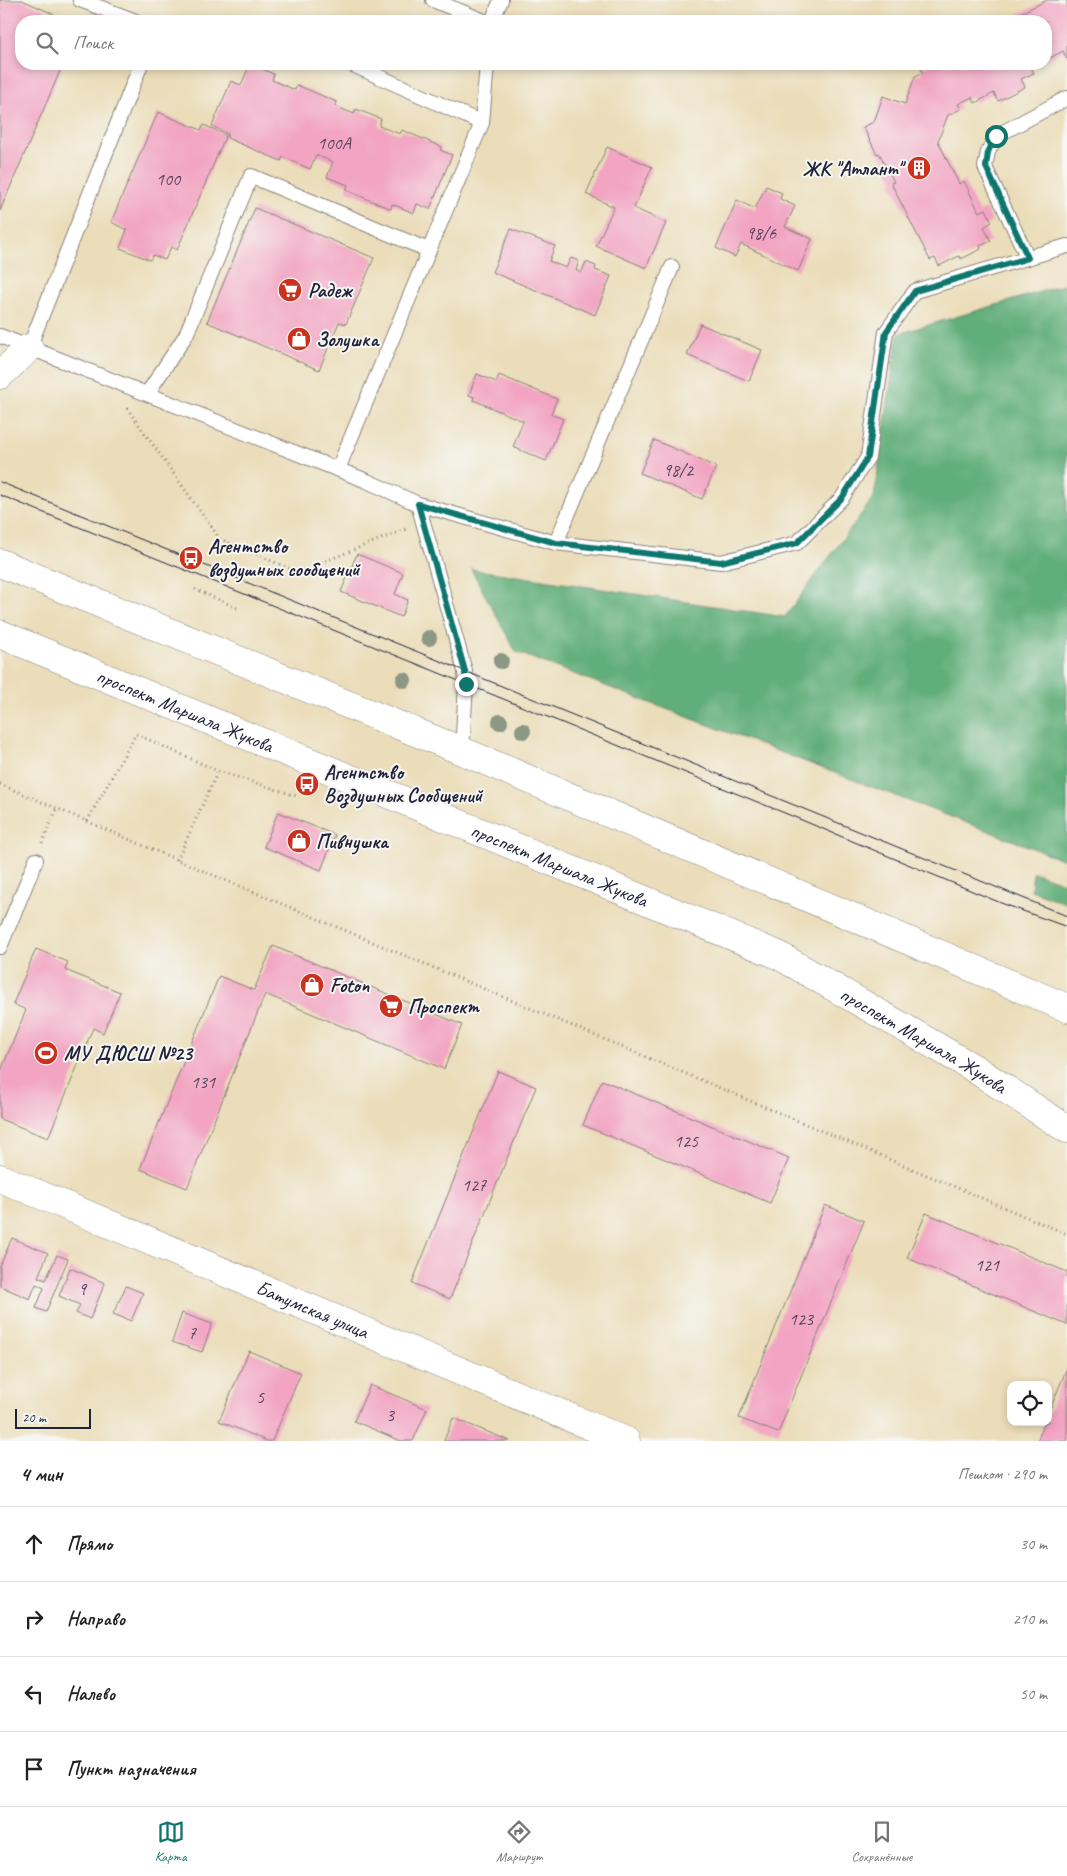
<!DOCTYPE html>
<html lang="ru">
<head>
<meta charset="utf-8">
<style>
	body { margin:0; font-family:Caveat,sans-serif; background:#f2f2f2; color:#202124 }
	.controls { position:absolute; right:15px; bottom:15px; display:grid; overflow:hidden; border-radius:10px; box-shadow:0 2px 8px #0003 }
	.controls button { width:45px; height:45px; display:grid; place-items:center; padding:0; border:0; border-bottom:1px solid #e0e0e0; background:#fff; color:#202124; font:25px sans-serif }
	.scale { position:absolute; left:15px; bottom:12px; width:76px; box-sizing:border-box; padding-left:5px; border:2px solid #22223b; border-top:0; font-size:14px; line-height:18px; white-space:nowrap; color:#22223b; -webkit-text-stroke:4px #f6f6f2; paint-order:stroke }
	.stop { position:absolute; width:15px; height:15px; margin:-11px; border:4px solid #0f766e; border-radius:50%; background:#fff }
	.stop.end { background:#0f766e; border-color:#fff; box-shadow:0 1px 5px #0008 }
	.list { margin:0; padding:0; list-style:none }
	h2 { display:flex; justify-content:space-between; align-items:center; height:65px; margin:0; padding:0 20px; font-size:21px }
	h2 small { font-size:16px; font-weight:400; color:#757577 }
	.list li { display:grid; grid-template-columns:32px 1fr auto; gap:15px; align-items:center; box-sizing:border-box; height:75px; padding:0 20px; border-top:1px solid #e0e0e0 }
	.list b { display:block; font-size:19px; white-space:nowrap }
	.list em { font-size:16px; font-style:normal; color:#757577 }
	.icon { flex:none; width:28px; height:28px; fill:none; stroke:currentColor; stroke-width:2; stroke-linecap:round; stroke-linejoin:round }
	.map { position:relative; flex:none; width:1067px; height:1441px; overflow:hidden }
	.search { position:absolute; background:#fff; box-shadow:0 2px 8px #0003; left:15px; right:15px; top:15px; height:55px; display:flex; align-items:center; gap:12px; box-sizing:border-box; padding:0 18px; border-radius:20px; color:#757577; font-size:19px }
	.sheet { height:365px; background:#fff }
	nav { display:flex; justify-content:space-around; align-items:center; box-sizing:border-box; height:70px; border-top:1px solid #e0e0e0; background:#fff; font-size:14px; color:#757577 }
	nav a { display:grid; justify-items:center; gap:2px }
	nav .on { color:#0f766e }
	.map>svg:first-child { display:block }
	.forest { fill:#60ae79; stroke:#41685a }
	.building { fill:#f2a4c2 }
	.lines { fill:none; stroke-linecap:round; stroke-linejoin:round }
	.lane-casing { stroke:#86807a; stroke-width:16 }
	.street-casing { stroke:#86807a; stroke-width:29 }
	.highway-casing { stroke:#86807a; stroke-width:29 }
	.path { stroke:#86807a; stroke-width:3; stroke-dasharray:1 4; stroke-linecap:butt }
	.lane { stroke:#fff; stroke-width:14 }
	.street { stroke:#fff; stroke-width:28 }
	.highway { stroke:#fff; stroke-width:28 }
	.tram { stroke:#22223b; stroke-width:1 }
	.tree { fill:#8c9784 }
	.route { stroke:#0f766e; stroke-width:6 }
	.labels { text-anchor:middle; stroke-width:4; stroke-linejoin:round; paint-order:stroke }
	.number-label { font-size:18px; fill:#56425d }
	.poi-label { font-size:20px; font-weight:bold; fill:#22223b; stroke:#f6f6f2; text-anchor:start }
	.street-label { font-size:20px; fill:#22223b; stroke:#f6f6f2 }
</style>
</head>
<body>
<div class="map">
<svg width="1067" height="1441" viewBox="0 0 1067 1441">
	<rect width="100%" height="100%" fill="#f6f6f2"/>
	<filter id="ink" filterUnits="userSpaceOnUse"><feTurbulence type="fractalNoise" baseFrequency=".02" numOctaves="2"/><feDisplacementMap in="SourceGraphic" scale="10" xChannelSelector="R" yChannelSelector="G"/><feConvolveMatrix kernelMatrix="1 2 1 2 8 2 1 2 1" color-interpolation-filters="sRGB"/></filter>
	<filter id="wash" filterUnits="userSpaceOnUse"><feTurbulence type="fractalNoise" baseFrequency=".0096" numOctaves="4" result="noise"/><feDisplacementMap in="SourceGraphic" scale="20" xChannelSelector="R" yChannelSelector="G"/><feGaussianBlur stdDeviation="1.12" result="paint"/><feColorMatrix in="noise" values="0 0 0 0 0 0 0 0 0 0 0 0 0 0 0 0 0 1.4 0 .05"/><feComposite in="paint" operator="in"/></filter>
	<g filter="url(#wash)">
		<rect width="100%" height="100%" fill="#ebddb9"/>
		<path class="forest" d="M1067,284V861L516,652L471,569L785,617L874,497L898,334Z
			M1033,872L1067,884V904L1031,890Z"/>
		<g id="blocks">
			<path class="building" d="M0,0H22L69,21H21V64H63L0,211Z
				M1047,0H1067V59L1063,51L1046,60V21H1005Z
				M250,64L274,74L272,80L295,90L297,85L337,102L335,106L354,114L356,109L381,119L379,126L400,134L402,130L442,147L440,150L452,155L430,209L417,204L414,213L392,204L391,209L346,190L348,185L327,177L333,162L316,155L310,169L283,157L281,161L227,138L228,134L212,126L231,81L241,85Z
				M931,64H1039L1031,68L1034,73L1021,79L1025,87L998,101L994,93L975,103L972,97L958,104L961,109L948,115L938,141L959,184L964,181L979,212L986,209L992,222L984,227L991,241L980,246L981,249L961,259L959,256L939,266L935,258L930,260L891,183L894,182L879,153L877,154L863,127L874,122L883,96L905,104L915,76L923,73L921,69Z
				M158,112L201,130L204,125L226,135L177,250L171,247L165,260L153,255L150,260L120,248L127,230L111,222Z
				M607,147L652,167L634,208L666,223L646,268L596,246L614,207L586,194Z
				M766,186L782,193L780,199L795,206L785,227L812,239L798,271L741,244L735,257L716,248L737,200L755,209Z
				M255,208L374,258L346,324L339,322L319,370L207,322Z
				M511,229L555,246L549,261L566,268L571,258L579,261L576,270L581,273L586,262L596,266L595,270L611,276L595,315L492,272Z
				M700,324L762,350L749,381L687,355Z
				M477,374L496,382L499,375L557,399L551,414L563,419L546,461L513,447L523,421L473,400L474,397L469,395Z
				M654,440L716,467L702,499L640,473Z
				M357,554L403,573L395,594L408,600L401,617L341,592Z
				M278,812L335,835L321,870L264,847Z
				M273,946L462,1025L444,1069L265,994L187,1188L140,1169L219,976L254,990Z
				M36,949L68,962L65,970L120,992L103,1033L93,1028L48,1138L0,1119V1073L26,1010L13,1004Z
				M498,1071L536,1087L450,1299L412,1283Z
				M602,1080L789,1158L770,1203L583,1125Z
				M825,1205L864,1221L778,1433L739,1418Z
				M926,1213L1067,1272V1325L907,1258Z
				M12,1238L48,1253L38,1277L46,1280L57,1255L68,1259L46,1312L36,1308L44,1288L36,1284L30,1299L0,1286V1266Z
				M70,1268L105,1283L90,1319L76,1313L80,1305L59,1296Z
				M126,1286L143,1293L131,1321L113,1314Z
				M182,1313L212,1324L202,1352L172,1342Z
				M249,1351L301,1373L272,1441H267L219,1421Z
				M1067,1368V1441H1037L1045,1422H1048V1414Z
				M370,1385L427,1409L413,1441H401L354,1421Z
				M453,1418L510,1441H444Z"/>
		</g>
	</g>
	<g filter="url(#ink)">
		<use href="#blocks" fill-opacity="0" stroke="#86807a" stroke-width="1"/>
		<g class="lines">
			<g class="lane-casing">
				<path id="lane" d="M80,0L136,21
					M433,0L484,21
					M492,21L501,0
					M351,64L482,123
					M1028,258L985,167L988,152L996,136L1067,98
					M0,336L367,481L418,504L465,671L466,684L462,751
					M29,348L141,64
					M147,394L186,335L251,176L428,250
					M338,469L482,123L487,64
					M418,504L556,543L672,267
					M556,543L721,562L797,543L842,498L868,457L886,332L915,291L1067,246
					M0,947L36,860"/>
			</g>
			<g class="street-casing">
				<g id="street">
					<path d="M0,375L29,348"/>
					<path id="s1" d="M0,1178L626,1441"/>
				</g>
			</g>
			<g class="highway-casing">
				<g id="highway">
					<path d="M0,563L462,751L1067,1008"/>
					<path id="s2" d="M0,634L778,955L972,1067L1067,1129"/>
				</g>
			</g>
			<path class="path" d="M127,408L220,539L298,572L406,529
				M195,589L239,609
				M0,784L149,848L1067,1234
				M87,821L136,734L218,771L297,796
				M42,843L57,808
				M177,860L218,771"/>
			<use href="#lane" class="lane"/>
			<use href="#street" class="street"/>
			<use href="#highway" class="highway"/>
			<path class="tram" d="M0,482L1067,916
				M0,495L792,816L1001,903L1067,927"/>
		</g>
		<g class="tree">
			<circle cx="429" cy="638" r="8"/>
			<circle cx="501" cy="661" r="8"/>
			<circle cx="404" cy="680" r="8"/>
			<circle cx="500" cy="722" r="8"/>
			<circle cx="523" cy="731" r="8"/>
		</g>
	</g>
	<g class="lines" filter="url(#ink)">
		<path class="route" d="M466,684L465,671L418,504L556,543L721,562L797,543L842,498L868,457L886,332L915,291L1028,258L986,167L988,152L996,136"/>
	</g>
	<defs>
		<g id="building-disc" transform="scale(1.25)"><circle r="9.5" fill="#c8321e" stroke="#f6f6f2"/><path d="M-4-6H4V6H1V3H-1V6H-4ZM-2.5-4.3h1.7v1.8h-1.7ZM.8-4.3h1.7v1.8H.8ZM-2.5-1h1.7V.8h-1.7ZM.8-1h1.7V.8H.8Z" fill="#fff"/></g>
		<g id="supermarket-disc" transform="scale(1.25)"><circle r="9.5" fill="#c8321e" stroke="#f6f6f2"/><path d="M-6-5.5h2.5l.6 2H6L4.5 2H-2.5L-4.4-4H-6ZM-1.5 3.2a1.3 1.3 0 1 0 .1 0ZM3 3.2a1.3 1.3 0 1 0 .1 0Z" fill="#fff"/></g>
		<g id="shop-disc" transform="scale(1.25)"><circle r="9.5" fill="#c8321e" stroke="#f6f6f2"/><path d="M-5-2.5h2.3a2.7 3.5 0 0 1 5.4 0H5L5.5 6h-11ZM-1.5-2.5h3a1.5 2.3 0 0 0-3 0Z" fill="#fff"/></g>
		<g id="bus-disc" transform="scale(1.25)"><circle r="9.5" fill="#c8321e" stroke="#f6f6f2"/><path d="M-5-6H5V4H4V6H2V4H-2V6H-4V4H-5ZM-3.5-4V0h7V-4ZM-3.5 1.2v1.5H-2V1.2ZM2 1.2v1.5H3.5V1.2Z" fill="#fff"/></g>
		<g id="stadium-disc" transform="scale(1.25)"><circle r="9.5" fill="#c8321e" stroke="#f6f6f2"/><path d="M0-5a6.5 5 0 1 0 0 10a6.5 5 0 1 0 0-10ZM-3.5-1.8h7v3.6h-7Z" fill="#fff"/></g>
	</defs>
	<g fill-rule="evenodd">
		<use href="#building-disc" x="919" y="168"/>
		<use href="#supermarket-disc" x="290" y="290"/>
		<use href="#shop-disc" x="299" y="339"/>
		<use href="#bus-disc" x="191" y="558"/>
		<use href="#bus-disc" x="307" y="784"/>
		<use href="#shop-disc" x="299" y="841"/>
		<use href="#shop-disc" x="312" y="985"/>
		<use href="#supermarket-disc" x="391" y="1006"/>
		<use href="#stadium-disc" x="46" y="1053"/>
	</g>
	<g class="labels">
		<g class="number-label">
			<text x="334" y="149">100А</text>
			<text x="168" y="185">100</text>
			<text x="761" y="239">98/6</text>
			<text x="678" y="476">98/2</text>
			<text x="203" y="1088">131</text>
			<text x="686" y="1147">125</text>
			<text x="474" y="1191">127</text>
			<text x="987" y="1271">121</text>
			<text x="82" y="1295">9</text>
			<text x="801" y="1325">123</text>
			<text x="192" y="1339">7</text>
			<text x="260" y="1403">5</text>
			<text x="390" y="1421">3</text>
		</g>
		<g class="poi-label">
			<text x="902" y="175" text-anchor="end">ЖК "Атлант"</text>
			<text x="308" y="297">Радеж</text>
			<text x="316" y="346">Золушка</text>
			<text x="208" y="553">Агентство<tspan x="208" dy="23">воздушных сообщений</tspan></text>
			<text x="324" y="779">Агентство<tspan x="324" dy="23">Воздушных Сообщений</tspan></text>
			<text x="316" y="848">Пивнушка</text>
			<text x="330" y="992">Foton</text>
			<text x="408" y="1013">Проспект</text>
			<text x="64" y="1060">МУ ДЮСШ №23</text>
		</g>
		<g class="street-label">
			<text dy="7" stroke="none"><textPath href="#s2" startOffset="200">проспект Маршала Жукова</textPath></text>
			<text dy="7" stroke="none"><textPath href="#s2" startOffset="605">проспект Маршала Жукова</textPath></text>
			<text dy="7" stroke="none"><textPath href="#s2" startOffset="1010">проспект Маршала Жукова</textPath></text>
			<text dy="7" stroke="none"><textPath href="#s1" startOffset="339">Батумская улица</textPath></text>
		</g>
	</g>
</svg>
<div class="controls">
<button><svg class="icon" aria-label="locate" viewBox="0 0 24 24"><circle cx="12" cy="12" r="6"/><path d="M12 2v4M12 18v4M2 12h4M18 12h4"/></svg></button>
</div>
<div class="scale">20 m</div>
<div class="stop" style="left:996px;top:136px"></div>
<div class="stop end" style="left:466px;top:684px"></div>
<div class="search"><svg class="icon" aria-label="search" viewBox="0 0 24 24"><circle cx="10" cy="10" r="6"/><path d="M15 15l6 6"/></svg>Поиск</div>
</div>
<section class="sheet">
<h2>4 мин<small>Пешком · 290 m</small></h2>
<ul class="list">
<li><svg class="icon" aria-label="ahead" viewBox="0 0 24 24"><path d="M12 20V5M6 11l6-6 6 6"/></svg><div><b>Прямо</b></div><em>30 m</em></li>
<li><svg class="icon" aria-label="right" viewBox="0 0 24 24"><path d="M7 20v-9h11M14 6l5 5-5 5"/></svg><div><b>Направо</b></div><em>210 m</em></li>
<li><svg class="icon" aria-label="left" viewBox="0 0 24 24"><path d="M17 20v-9H6M10 6l-5 5 5 5"/></svg><div><b>Налево</b></div><em>50 m</em></li>
<li><svg class="icon" aria-label="arrive" viewBox="0 0 24 24"><path d="M6 21V4h12l-3 4 3 4H6"/></svg><div><b>Пункт назначения</b></div></li>
</ul>
</section>
<nav>
<a class="on"><svg class="icon" aria-label="map" viewBox="0 0 24 24"><path d="M3 6l6-2 6 2 6-2v14l-6 2-6-2-6 2zM9 4v14M15 6v14"/></svg>Карта</a>
<a><svg class="icon" aria-label="directions" viewBox="0 0 24 24"><path d="M12 3l9 9-9 9-9-9zM9 14v-3h6M13 9l2 2-2 2"/></svg>Маршрут</a>
<a><svg class="icon" aria-label="saved" viewBox="0 0 24 24"><path d="M7 4h10v16l-5-4-5 4z"/></svg>Сохранённые</a>
</nav>
</body>
</html>
